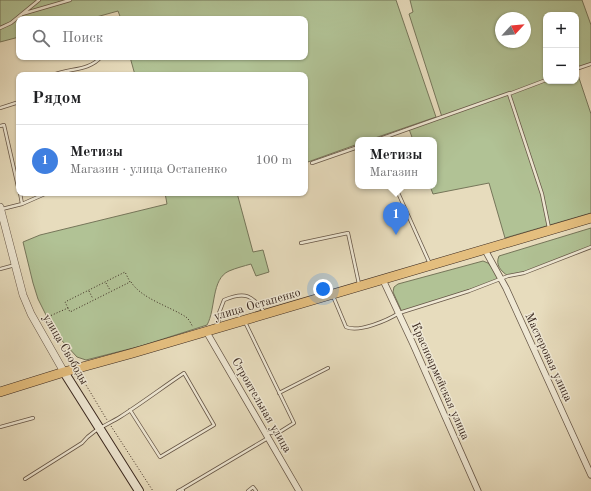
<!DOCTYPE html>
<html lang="ru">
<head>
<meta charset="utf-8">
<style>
	body { margin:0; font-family:"Old Standard TT",serif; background:#f2f2f2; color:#202124 }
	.controls { position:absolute; right:12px; top:12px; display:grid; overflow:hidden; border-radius:8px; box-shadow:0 1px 3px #0004 }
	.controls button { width:36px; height:36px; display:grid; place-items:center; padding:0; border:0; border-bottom:1px solid #e0e0e0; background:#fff; color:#202124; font:20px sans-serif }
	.compass { position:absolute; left:495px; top:12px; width:36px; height:36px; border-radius:50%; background:#fff; box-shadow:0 1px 3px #0004; rotate:64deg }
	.you { position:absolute; left:323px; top:289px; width:14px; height:14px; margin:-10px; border:3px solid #fff; border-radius:50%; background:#1a73e8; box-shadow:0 0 0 6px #1a73e833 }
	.badge { display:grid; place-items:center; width:26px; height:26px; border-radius:50%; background:#d93025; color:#fff; font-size:13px; font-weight:700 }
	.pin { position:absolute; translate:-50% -33px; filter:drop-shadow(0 1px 2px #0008) }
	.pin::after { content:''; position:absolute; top:21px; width:14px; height:12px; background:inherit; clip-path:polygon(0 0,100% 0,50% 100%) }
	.popup { position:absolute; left:355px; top:137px; width:82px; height:52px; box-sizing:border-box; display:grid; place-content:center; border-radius:8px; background:#fff; filter:drop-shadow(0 1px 3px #0005); font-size:13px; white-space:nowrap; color:#757577 }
	.popup b { font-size:15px; color:#202124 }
	.popup::after { content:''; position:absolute; left:50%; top:100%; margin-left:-8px; border:8px solid transparent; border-top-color:#fff }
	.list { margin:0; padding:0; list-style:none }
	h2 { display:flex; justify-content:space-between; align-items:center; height:52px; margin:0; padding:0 16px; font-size:17px }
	h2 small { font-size:13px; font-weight:400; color:#757577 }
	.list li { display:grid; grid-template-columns:26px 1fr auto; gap:12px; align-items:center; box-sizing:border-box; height:72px; padding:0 16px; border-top:1px solid #e0e0e0 }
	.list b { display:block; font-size:15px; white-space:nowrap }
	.list p { margin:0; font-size:13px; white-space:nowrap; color:#757577 }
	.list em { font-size:13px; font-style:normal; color:#757577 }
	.icon { flex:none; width:22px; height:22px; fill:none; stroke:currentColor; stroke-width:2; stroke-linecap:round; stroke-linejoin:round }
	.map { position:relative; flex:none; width:591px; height:491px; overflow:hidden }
	.search { position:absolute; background:#fff; box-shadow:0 1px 3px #0004; left:16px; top:16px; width:292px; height:44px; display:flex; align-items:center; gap:10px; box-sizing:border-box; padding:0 14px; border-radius:8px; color:#757577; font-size:15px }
	.panel { position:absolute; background:#fff; box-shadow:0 1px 3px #0004; left:16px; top:72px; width:292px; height:124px; border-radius:8px }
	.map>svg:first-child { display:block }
	.green { fill:#b1c295; stroke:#76765a; fill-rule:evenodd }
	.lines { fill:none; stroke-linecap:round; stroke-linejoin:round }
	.service-casing { stroke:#665647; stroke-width:4 }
	.minor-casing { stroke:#665647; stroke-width:7 }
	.tertiary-casing { stroke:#665647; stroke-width:8 }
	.secondary-casing { stroke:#3b2920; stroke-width:10 }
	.primary-casing { stroke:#3b2920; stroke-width:10 }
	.path { stroke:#3b2920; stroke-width:1; stroke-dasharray:1 2; stroke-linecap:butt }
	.service { stroke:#efe8d4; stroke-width:2.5 }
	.minor { stroke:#efe8d4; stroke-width:5.5 }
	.tertiary { stroke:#efe8d4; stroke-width:7 }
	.secondary { stroke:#efe8d4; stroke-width:8 }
	.primary { stroke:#e4be7e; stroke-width:9 }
	.labels { text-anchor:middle; stroke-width:3; stroke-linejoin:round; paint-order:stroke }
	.street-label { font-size:12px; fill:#3b2920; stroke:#efe8d4 }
</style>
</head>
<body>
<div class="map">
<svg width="591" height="491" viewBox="0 0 591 491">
	<rect width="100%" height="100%" fill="#e7dcbd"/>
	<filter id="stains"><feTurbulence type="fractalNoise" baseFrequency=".005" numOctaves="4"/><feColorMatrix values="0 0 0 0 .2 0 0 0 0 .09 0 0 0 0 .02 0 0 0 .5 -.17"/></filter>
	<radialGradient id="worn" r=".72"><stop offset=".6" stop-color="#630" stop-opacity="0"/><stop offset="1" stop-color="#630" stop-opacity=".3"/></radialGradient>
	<path class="green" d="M0,0H396L436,117L369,140H358V144L305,163V75H135L130,57H305V19H121L118,11L89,19H19V37L0,42Z
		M410,0H582L591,25V64L576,69V15H546V81H576L577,72L591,114V213L505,238L489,183L433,194L430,186H434V140H413L409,129L442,117L409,14L413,12ZM501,18H525V42H501Z
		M165,193H237L253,252L263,250L269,272L256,276L251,264C244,266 236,268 229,271C211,279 216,309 207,325L141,346L86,360L77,357L55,333L38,299L33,283L23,242L40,235L167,204Z
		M591,228V247L524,273L508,276C501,271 495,265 499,256Z
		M483,261L488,263L501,279L402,312L393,292L394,287L398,284Z"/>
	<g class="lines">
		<g class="service-casing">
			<path id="service" d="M22,14L70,0
				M0,28L11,23L39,0
				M576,69L591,64
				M53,75C70,68 89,71 101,57
				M546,80L509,94L542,194L549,228
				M0,108L19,102
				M0,126L4,125L19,191
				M377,140L510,93
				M312,163L358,147
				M395,186L430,264
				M22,204L47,193
				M2,209L22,204L20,193
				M301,243L348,233L359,284
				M0,269L15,265
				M333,296L346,327C359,333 388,320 399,313L469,291L508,276L524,273L591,247
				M245,322L294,423L278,433H266
				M218,327L219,313L224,300C245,291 252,295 265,313
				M279,393L328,368
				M0,427L33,418
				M25,479L82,443C92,430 107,425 120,417C142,403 163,387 184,373L214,425L160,457L130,410
				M178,491L182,489
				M183,491L182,489L268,438
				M248,491L253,487L256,491"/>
		</g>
		<g class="minor-casing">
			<path id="minor" d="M485,250L506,288L591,475
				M383,280L413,344L478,491
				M206,331L299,491"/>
		</g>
		<g class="tertiary-casing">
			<path id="tertiary" d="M0,207L23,295L31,314L64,372"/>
		</g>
		<g class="secondary-casing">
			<path id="secondary" d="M64,372L139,491"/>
		</g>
		<g class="primary-casing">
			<path id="primary" d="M0,392L64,372L133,353L591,218"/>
		</g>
		<path class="path" d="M131,282C142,299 169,306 186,317C189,319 191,324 193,327
			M106,283L110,290
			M89,291L93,299
			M68,308L65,302L125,272L130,282L70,312L68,308L43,319L72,362
			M80,375L107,420
			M111,426L153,491"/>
		<use href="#service" class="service"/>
		<use href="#minor" class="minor"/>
		<use href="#tertiary" class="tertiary"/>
		<use href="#secondary" class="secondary"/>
		<use href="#primary" class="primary"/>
	</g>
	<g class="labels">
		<g class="street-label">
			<text transform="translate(257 304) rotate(-16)" y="4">улица Остапенко</text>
			<text transform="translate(66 349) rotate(60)" y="4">улица Свободы</text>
			<text transform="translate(549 357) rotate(65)" y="4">Мастеровая улица</text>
			<text transform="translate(441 381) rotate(66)" y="4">Красноармейская улица</text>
			<text transform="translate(262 405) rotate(60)" y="4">Строительная улица</text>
		</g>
	</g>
	<rect width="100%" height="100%" filter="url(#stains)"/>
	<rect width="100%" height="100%" fill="url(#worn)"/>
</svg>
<div class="controls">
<button>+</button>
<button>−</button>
</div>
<svg class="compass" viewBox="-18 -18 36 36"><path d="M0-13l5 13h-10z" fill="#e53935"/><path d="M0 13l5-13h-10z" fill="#757577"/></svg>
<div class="you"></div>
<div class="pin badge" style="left:396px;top:235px;background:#3f7fe0">1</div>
<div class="popup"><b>Метизы</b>Магазин</div>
<div class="search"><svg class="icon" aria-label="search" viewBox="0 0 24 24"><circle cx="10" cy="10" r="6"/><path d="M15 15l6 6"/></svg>Поиск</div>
<section class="panel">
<h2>Рядом<small></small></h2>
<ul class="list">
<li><span class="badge" style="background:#3f7fe0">1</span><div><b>Метизы</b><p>Магазин · улица Остапенко</p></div><em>100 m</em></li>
</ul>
</section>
</div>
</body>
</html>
